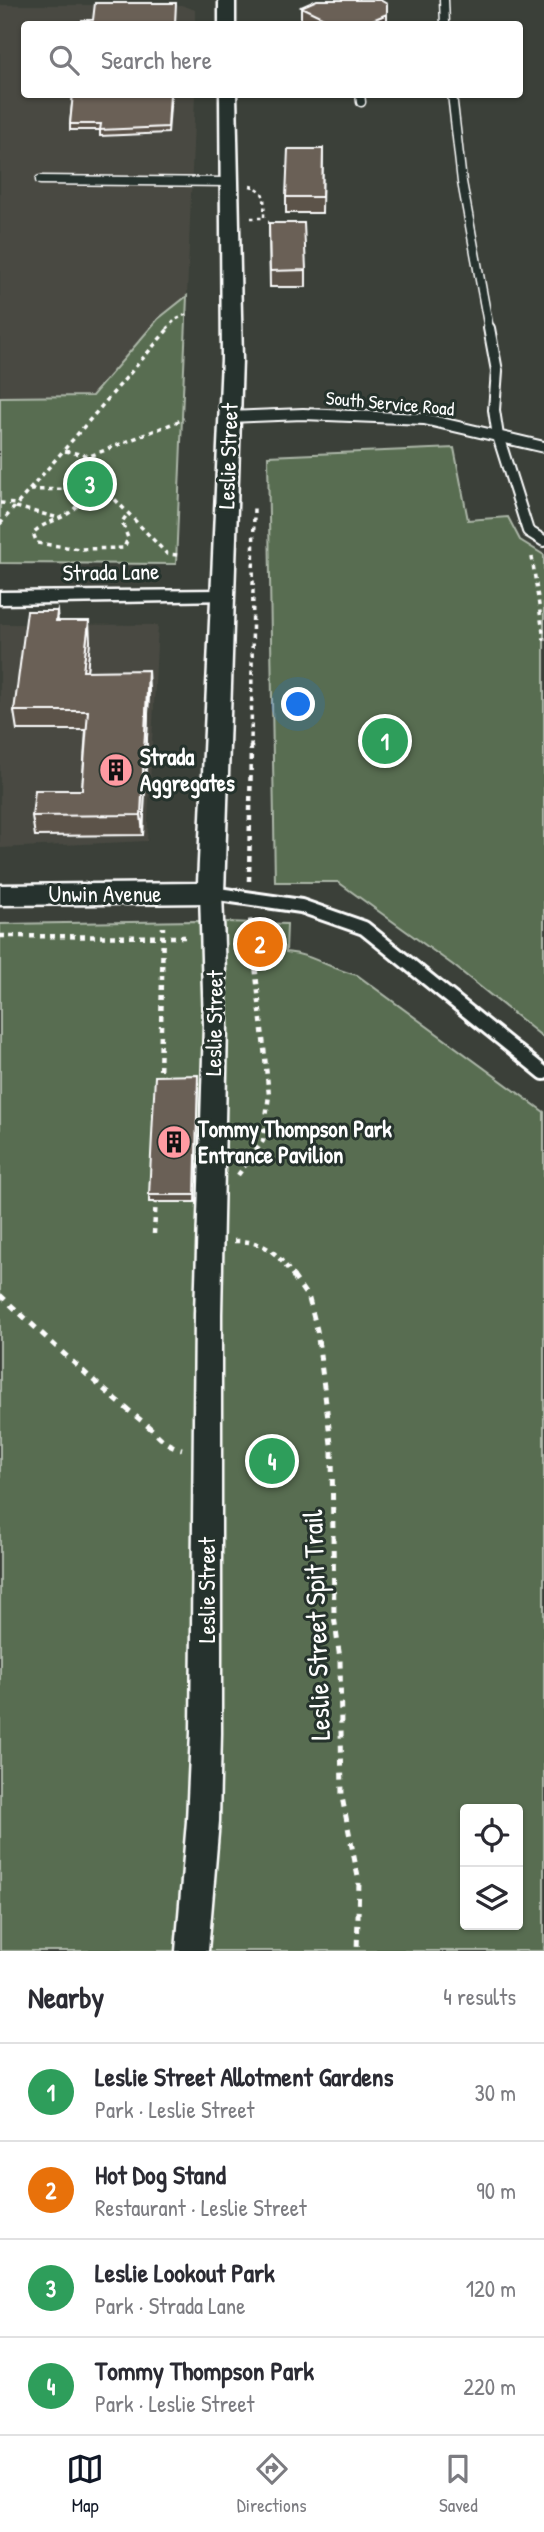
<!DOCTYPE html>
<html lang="en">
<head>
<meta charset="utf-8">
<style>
	body { margin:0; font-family:"Patrick Hand",sans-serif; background:#f2f2f3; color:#2b2b33 }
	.controls { position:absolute; right:21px; bottom:21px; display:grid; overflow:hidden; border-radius:7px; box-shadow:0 2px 5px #0004 }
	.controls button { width:63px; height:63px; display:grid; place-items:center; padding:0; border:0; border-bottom:2px solid #e1e1e2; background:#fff; color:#2b2b33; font:35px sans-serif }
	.you { position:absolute; left:299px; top:705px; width:24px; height:24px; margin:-18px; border:5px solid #fff; border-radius:50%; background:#1a73e8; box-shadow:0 0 0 10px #1a73e833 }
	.badge { display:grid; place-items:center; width:46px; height:46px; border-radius:50%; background:#111827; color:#fff; font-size:23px; font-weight:700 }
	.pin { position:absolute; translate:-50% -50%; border:4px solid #fff; box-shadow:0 2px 7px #0006 }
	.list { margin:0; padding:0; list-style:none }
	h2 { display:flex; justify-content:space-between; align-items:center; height:91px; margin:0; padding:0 28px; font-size:30px }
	h2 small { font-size:23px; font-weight:400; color:#7c7c81 }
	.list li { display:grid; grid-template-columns:46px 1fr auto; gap:21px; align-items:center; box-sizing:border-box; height:98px; padding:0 28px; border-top:2px solid #e1e1e2 }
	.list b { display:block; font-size:26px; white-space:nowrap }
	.list p { margin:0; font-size:23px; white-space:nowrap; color:#7c7c81 }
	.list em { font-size:23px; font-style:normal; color:#7c7c81 }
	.icon { flex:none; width:38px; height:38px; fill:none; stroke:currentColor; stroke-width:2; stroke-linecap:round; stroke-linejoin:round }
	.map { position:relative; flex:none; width:544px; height:1951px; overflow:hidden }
	.search { position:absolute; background:#fff; box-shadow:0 2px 5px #0004; left:21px; right:21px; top:21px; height:77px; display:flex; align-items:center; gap:18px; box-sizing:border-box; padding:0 24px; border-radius:7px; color:#7c7c81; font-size:26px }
	.sheet { height:483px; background:#fff }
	nav { display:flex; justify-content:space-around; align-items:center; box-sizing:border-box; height:98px; border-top:2px solid #e1e1e2; background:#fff; font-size:19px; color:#7c7c81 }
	nav a { display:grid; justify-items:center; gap:4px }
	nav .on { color:#111827 }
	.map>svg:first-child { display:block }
	.built { fill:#494a42 }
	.green { fill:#586d51; stroke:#acb6a8; stroke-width:2; fill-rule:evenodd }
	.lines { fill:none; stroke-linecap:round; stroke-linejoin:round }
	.service-far2-casing { stroke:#fff; stroke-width:11 }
	.service-far1-casing { stroke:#fff; stroke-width:14 }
	.service-casing { stroke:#fff; stroke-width:18 }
	.minor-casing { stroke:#fff; stroke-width:5 }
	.tertiary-casing { stroke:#fff; stroke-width:5 }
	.path-far3 { stroke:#fff; stroke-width:2.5; stroke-dasharray:3.5 3.5; stroke-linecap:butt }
	.path-far2 { stroke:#fff; stroke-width:3.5; stroke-dasharray:4.5 4.5; stroke-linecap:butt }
	.path-far1 { stroke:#fff; stroke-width:4.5; stroke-dasharray:5 5; stroke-linecap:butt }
	.path { stroke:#fff; stroke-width:5; stroke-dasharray:7 7; stroke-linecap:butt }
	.service-far2 { stroke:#26332d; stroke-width:8 }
	.service-far1 { stroke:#26332d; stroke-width:10 }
	.service { stroke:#26332d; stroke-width:12 }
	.minor { fill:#26332d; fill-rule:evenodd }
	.tertiary { fill:#26332d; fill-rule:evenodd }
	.path-bridge { stroke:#fff; stroke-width:3.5; stroke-dasharray:4.5 4.5; stroke-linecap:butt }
	.wall { fill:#5c534a; stroke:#fff; stroke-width:2 }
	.shaded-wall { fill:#4b433c; stroke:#fff; stroke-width:2 }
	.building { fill:#6b6056; stroke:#fff; stroke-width:2 }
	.labels { text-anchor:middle; stroke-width:6; stroke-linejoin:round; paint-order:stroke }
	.far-street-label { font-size:19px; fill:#fff; stroke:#26332d }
	.street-label { font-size:23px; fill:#fff; stroke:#26332d }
	.poi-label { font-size:23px; font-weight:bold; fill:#fff; stroke:#26332d; text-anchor:start }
	.near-street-label { font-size:28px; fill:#fff; stroke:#26332d }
</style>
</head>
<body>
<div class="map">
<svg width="544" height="1951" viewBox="0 0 544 1951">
	<rect width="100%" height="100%" fill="#3b4039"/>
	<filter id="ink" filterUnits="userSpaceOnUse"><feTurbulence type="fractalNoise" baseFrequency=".0143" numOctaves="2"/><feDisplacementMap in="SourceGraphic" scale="14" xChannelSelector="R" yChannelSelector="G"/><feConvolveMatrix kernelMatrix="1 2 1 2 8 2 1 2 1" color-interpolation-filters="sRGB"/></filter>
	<g filter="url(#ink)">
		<path class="built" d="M0,5H182L195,10V24H24V94L195,95L187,296L158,319L92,396L0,397Z
			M0,624L158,625L147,841L0,848Z"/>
		<path class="green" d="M187,296L176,564L0,563V397L92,396L158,319Z
			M454,448L468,520L508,517L520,540L544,555V1038L453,965L338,882H275L268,456Z
			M196,921L287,924L286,952C312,954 332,970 357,975L544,1112V1951H0V924ZM465,1809H518V1925H465Z"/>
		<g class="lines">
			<g class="service-far2-casing">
				<path id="service-far2" d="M444,0L445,24
					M360,94L361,102
					M452,94L462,182L489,329
					M40,180L230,182"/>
			</g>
			<g class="service-far1-casing">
				<path id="service-far1" d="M489,328L497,371L494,410L498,436L528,531L544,541
					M230,417L303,414L424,419L544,447"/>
			</g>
			<g class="service-casing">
				<path id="service" d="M211,893L301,906L364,928L544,1073"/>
			</g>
			<g class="minor-casing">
				<path id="minor" d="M223,590L230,592L232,596L230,600L0,604V592Z
					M211,885L219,887L222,893L227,1025L221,1314V1733L219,1821L208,1951H176L187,1821L191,1733L195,1314L204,1025L200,893L203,887Z"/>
			</g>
			<g class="tertiary-casing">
				<path id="tertiary" d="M219,0H235V24H219Z
					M220,94H236L242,359L224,893L221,900L211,903L0,905V885L198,883L222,359Z"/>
			</g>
			<path class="path-far3" d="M250,186C268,190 264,203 264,218H250
				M167,329L175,320L189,313"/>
			<path class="path-far2" d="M65,451L90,456L184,419
				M90,456L91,474L103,487
				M30,490L104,488L167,554L178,555
				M0,503L17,504
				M77,506C65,520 46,520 33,533L37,543L80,549L124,548L128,538L122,522L128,513
				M16,507L55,517
				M0,524L169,328
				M532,557L544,640
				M251,747L254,508"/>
			<path class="path-far1" d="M249,881L251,745
				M0,936L187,937
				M160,1080L163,927
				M238,1175L263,1141L269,1095L250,918
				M154,1234L156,1197
				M234,1241C266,1241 276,1252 294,1277"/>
			<path class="path" d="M293,1276L309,1299L317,1330L332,1452L334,1616L340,1659L342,1797L359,1882L357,1951
				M0,1295C47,1338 93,1382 143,1422C159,1434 161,1444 182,1449"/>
			<use href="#service-far2" class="service-far2"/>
			<use href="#service-far1" class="service-far1"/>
			<use href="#service" class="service"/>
			<use href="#minor" class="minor"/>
			<use href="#tertiary" class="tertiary"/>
			<path class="path-bridge" d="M76,484L77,506"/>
		</g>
		<path class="wall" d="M301,7L387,24H306L301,22Z
			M73,94H171L168,133L100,136V130H70V124Z
			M323,149L322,213H286V197Z
			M269,223L306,270V287H270Z
			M57,611L58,621L90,641L87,671L149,689L143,835L35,836L32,816L82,790L86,730H17L14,711Z
			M198,1082L195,1202H149V1195Z"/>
		<path class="shaded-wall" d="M387,14V24H370V21Z
			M89,621L90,641L85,690L83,671Z
			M148,670L149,689L143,835L141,815Z"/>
		<path class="building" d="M317,0H380L387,4V14L370,21H330L301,7Z
			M95,3H176L175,24H82V20H93Z
			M73,94H170L168,127L100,130L101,124H70Z
			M288,149H323L322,197H286Z
			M269,223H304L306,270L270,271Z
			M27,611H57L56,621H89L83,671L148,670L141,815L32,816L35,790H82L88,711H14Z
			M198,1075L195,1195H149L155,1076Z"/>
	</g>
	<defs>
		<g id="building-disc" transform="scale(1.75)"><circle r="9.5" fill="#ff9aa2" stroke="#26332d"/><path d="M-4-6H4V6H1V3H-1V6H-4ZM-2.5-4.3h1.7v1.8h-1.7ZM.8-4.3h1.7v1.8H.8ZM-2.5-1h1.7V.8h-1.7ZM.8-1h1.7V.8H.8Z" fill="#111"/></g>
	</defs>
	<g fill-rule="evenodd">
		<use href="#building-disc" x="116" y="770"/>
		<use href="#building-disc" x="174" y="1142"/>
	</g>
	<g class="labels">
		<g class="far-street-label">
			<text transform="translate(390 403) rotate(5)" y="7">South Service Road</text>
		</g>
		<g class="street-label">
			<text transform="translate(228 456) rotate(-88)" y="8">Leslie Street</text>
			<text transform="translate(111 572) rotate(-1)" y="8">Strada Lane</text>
			<text x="105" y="902">Unwin Avenue</text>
			<text transform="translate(214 1023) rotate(-89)" y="8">Leslie Street</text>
			<text transform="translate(207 1590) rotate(-90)" y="8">Leslie Street</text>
		</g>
		<g class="poi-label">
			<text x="140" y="765">Strada<tspan x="140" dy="26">Aggregates</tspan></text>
			<text x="198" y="1137">Tommy Thompson Park<tspan x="198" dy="26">Entrance Pavilion</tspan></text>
		</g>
		<g class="near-street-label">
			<text transform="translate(316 1625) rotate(-92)" y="10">Leslie Street Spit Trail</text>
		</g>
	</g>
</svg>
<div class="controls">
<button><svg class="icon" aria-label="locate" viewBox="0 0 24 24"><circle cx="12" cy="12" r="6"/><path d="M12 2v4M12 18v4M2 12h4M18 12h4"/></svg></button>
<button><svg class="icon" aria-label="layers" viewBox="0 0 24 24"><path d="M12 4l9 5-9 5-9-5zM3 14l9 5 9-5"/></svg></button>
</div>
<div class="you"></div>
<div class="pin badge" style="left:385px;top:741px;background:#2e9e5b">1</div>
<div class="pin badge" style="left:260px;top:944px;background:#e8710a">2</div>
<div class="pin badge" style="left:90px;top:484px;background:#2e9e5b">3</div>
<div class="pin badge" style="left:272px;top:1461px;background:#2e9e5b">4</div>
<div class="search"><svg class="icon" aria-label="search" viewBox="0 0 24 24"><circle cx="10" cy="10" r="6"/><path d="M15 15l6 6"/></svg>Search here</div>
</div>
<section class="sheet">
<h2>Nearby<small>4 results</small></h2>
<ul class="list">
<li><span class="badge" style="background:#2e9e5b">1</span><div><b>Leslie Street Allotment Gardens</b><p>Park · Leslie Street</p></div><em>30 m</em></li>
<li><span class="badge" style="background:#e8710a">2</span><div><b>Hot Dog Stand</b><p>Restaurant · Leslie Street</p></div><em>90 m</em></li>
<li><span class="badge" style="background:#2e9e5b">3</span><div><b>Leslie Lookout Park</b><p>Park · Strada Lane</p></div><em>120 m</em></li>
<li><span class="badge" style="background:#2e9e5b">4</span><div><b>Tommy Thompson Park</b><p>Park · Leslie Street</p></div><em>220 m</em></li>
</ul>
</section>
<nav>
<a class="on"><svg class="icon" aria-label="map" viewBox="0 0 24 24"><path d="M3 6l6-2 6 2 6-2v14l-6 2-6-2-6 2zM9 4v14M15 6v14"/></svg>Map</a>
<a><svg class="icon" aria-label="directions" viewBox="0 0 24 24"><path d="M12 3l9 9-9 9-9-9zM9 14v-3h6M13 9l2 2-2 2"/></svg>Directions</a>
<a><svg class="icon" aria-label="saved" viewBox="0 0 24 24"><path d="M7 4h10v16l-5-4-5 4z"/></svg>Saved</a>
</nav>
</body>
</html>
